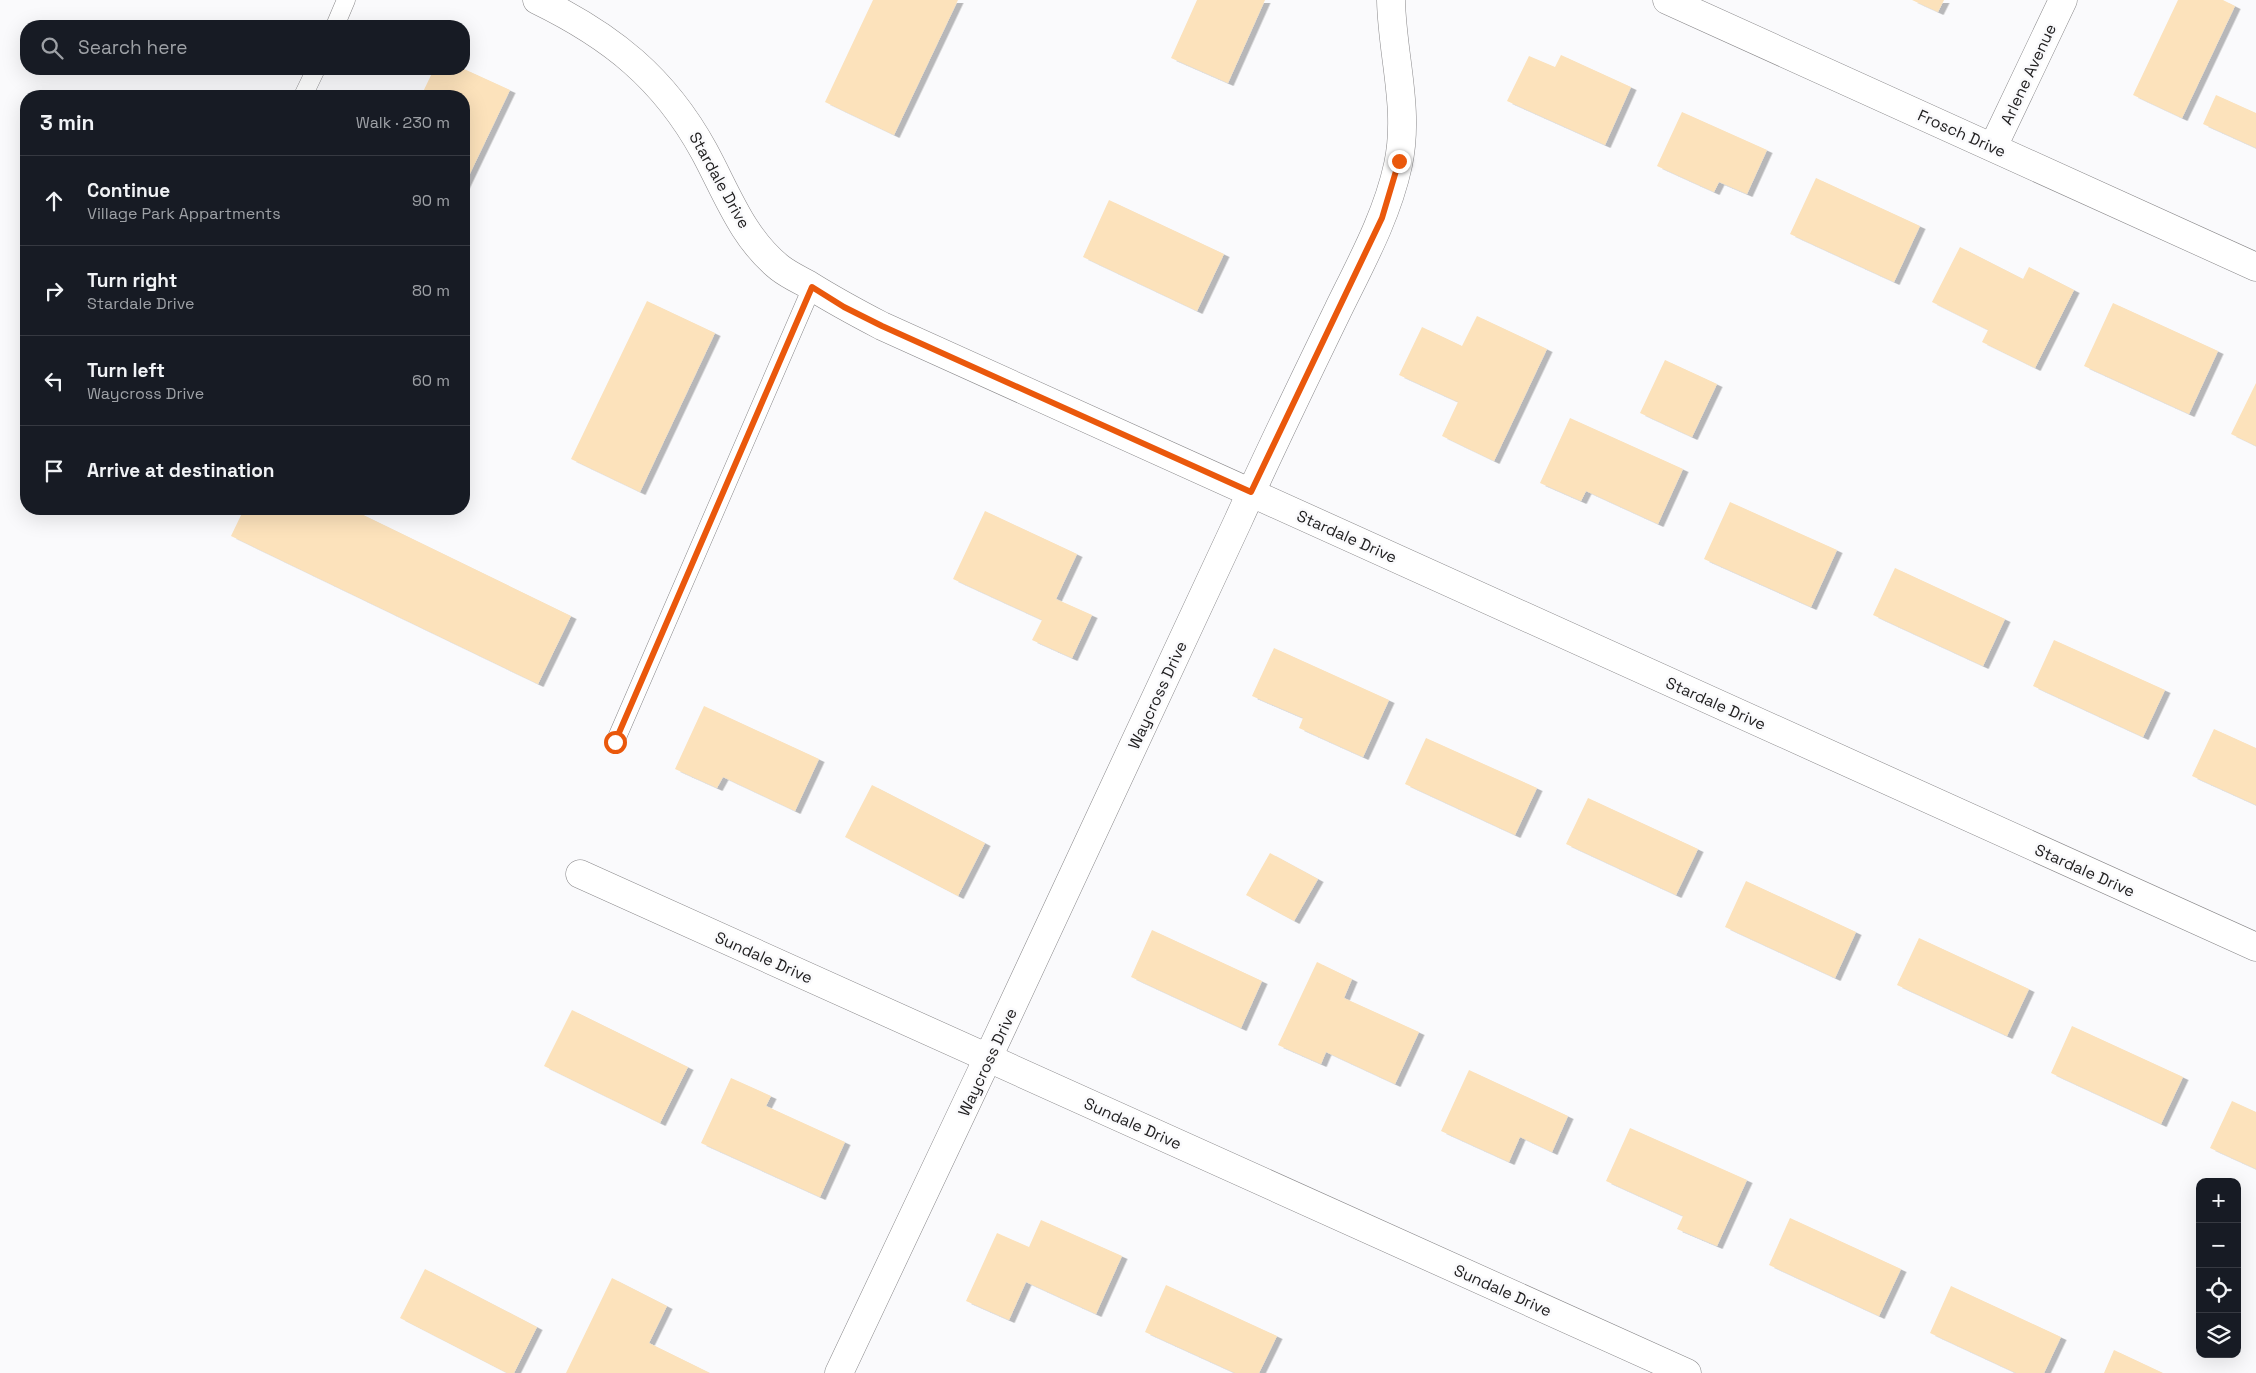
<!DOCTYPE html>
<html lang="en">
<head>
<meta charset="utf-8">
<style>
	body { margin:0; font-family:"Space Grotesk",sans-serif; background:#20242c; color:#f1f3f6 }
	.controls { position:absolute; right:15px; bottom:15px; display:grid; overflow:hidden; border-radius:10px; box-shadow:0 5px 20px #0002 }
	.controls button { width:45px; height:45px; display:grid; place-items:center; padding:0; border:0; border-bottom:1px solid #363941; background:#171b24; color:#f1f3f6; font:25px sans-serif }
	.stop { position:absolute; width:15px; height:15px; margin:-11px; border:4px solid #ea580c; border-radius:50%; background:#fff }
	.stop.end { background:#ea580c; border-color:#fff; box-shadow:0 1px 5px #0008 }
	.list { margin:0; padding:0; list-style:none }
	h2 { display:flex; justify-content:space-between; align-items:center; height:65px; margin:0; padding:0 20px; font-size:21px }
	h2 small { font-size:16px; font-weight:400; color:#9ea1a6 }
	.list li { display:grid; grid-template-columns:32px 1fr auto; gap:15px; align-items:center; box-sizing:border-box; height:90px; padding:0 20px; border-top:1px solid #363941 }
	.list b { display:block; font-size:19px; white-space:nowrap }
	.list p { margin:0; font-size:16px; white-space:nowrap; color:#9ea1a6 }
	.list em { font-size:16px; font-style:normal; color:#9ea1a6 }
	.icon { flex:none; width:28px; height:28px; fill:none; stroke:currentColor; stroke-width:2; stroke-linecap:round; stroke-linejoin:round }
	.map { position:relative; flex:none; width:2256px; height:1373px; overflow:hidden }
	.search { position:absolute; background:#171b24; box-shadow:0 5px 20px #0002; left:20px; top:20px; width:450px; height:55px; display:flex; align-items:center; gap:12px; box-sizing:border-box; padding:0 18px; border-radius:20px; color:#9ea1a6; font-size:19px }
	.panel { position:absolute; background:#171b24; box-shadow:0 5px 20px #0002; left:20px; top:90px; width:450px; height:425px; border-radius:20px }
	.map>svg:first-child { display:block }
	.building { fill:#fce2bb; filter:url(#shadow) }
	.lines { fill:none; stroke-linecap:round; stroke-linejoin:round }
	.lane-casing { stroke:#888789; stroke-width:19 }
	.street-casing { stroke:#888789; stroke-width:29 }
	.lane { stroke:#fff; stroke-width:18 }
	.street { stroke:#fff; stroke-width:28 }
	.route { stroke:#ea580c; stroke-width:6 }
	.labels { text-anchor:middle; stroke-width:5; stroke-linejoin:round; paint-order:stroke }
	.street-label { font-size:16px; fill:#1e1d1e; stroke:#fafafc }
</style>
</head>
<body>
<div class="map">
<svg width="2256" height="1373" viewBox="0 0 2256 1373">
	<defs>
		<filter id="shadow"><feDropShadow dx="5.5" dy="3" stdDeviation="0" flood-color="#0004"/></filter>
	</defs>
	<rect width="100%" height="100%" fill="#fafafc"/>
	<path class="building" d="M873,0H958L894,135L825,102Z
		M1197,0H1265L1228,83L1171,58Z
		M1912,0H1944L1938,12Z
		M2178,0H2223L2235,6L2182,118L2133,95Z
		M1561,55L1631,87L1605,145L1507,101L1529,56L1555,67Z
		M434,69H464L510,90L464,186V96H421Z
		M2216,95L2256,113V148L2203,124Z
		M1682,112L1767,150L1747,194L1719,182L1714,192L1657,166Z
		M1816,178L1920,226L1894,282L1790,234Z
		M1109,200L1224,254L1197,311L1083,257Z
		M1960,247L2023,279L2029,267L2074,290L2035,368L1982,342L1988,330L1932,302Z
		M647,301L715,333L640,492L571,459Z
		M2113,303L2218,351L2189,414L2084,366Z
		M1477,316L1547,349L1494,461L1442,436L1458,402L1399,375L1422,327L1462,346Z
		M1665,360L1717,384L1692,437L1640,413Z
		M2256,383V446L2231,434Z
		M1570,418L1683,469L1658,524L1586,491L1581,501L1540,483Z
		M1730,502L1837,550L1811,607L1704,559Z
		M244,509H351L571,616L538,684L231,536Z
		M985,511L1077,554L1056,599L1092,615L1072,658L1032,640L1042,620L953,579Z
		M1895,568L2005,619L1983,666L1873,615Z
		M2054,640L2165,690L2143,737L2033,686Z
		M1274,648L1389,700L1363,757L1299,728L1303,718L1252,696Z
		M704,706L819,759L795,811L723,777L717,788L675,769Z
		M2214,729L2256,748V805L2192,776Z
		M1426,738L1537,788L1515,835L1405,784Z
		M872,785L985,843L958,896L845,837Z
		M1588,798L1698,849L1676,895L1566,844Z
		M1270,853L1318,879L1294,921L1246,895Z
		M1746,881L1856,932L1835,978L1725,927Z
		M1152,930L1262,981L1241,1028L1131,977Z
		M1919,938L2029,989L2007,1036L1897,985Z
		M1317,962L1352,979L1344,998L1419,1032L1395,1084L1326,1052L1321,1064L1278,1045Z
		M572,1010L688,1067L660,1123L544,1066Z
		M2072,1026L2183,1077L2161,1124L2051,1073Z
		M1469,1070L1568,1116L1552,1152L1520,1137L1509,1162L1441,1131Z
		M731,1078L771,1096L766,1106L845,1142L820,1197L701,1143Z
		M2232,1101L2256,1112V1169L2210,1148Z
		M1630,1128L1747,1180L1717,1246L1677,1229L1683,1216L1606,1181Z
		M1790,1218L1901,1269L1879,1316L1769,1265Z
		M1041,1220L1122,1256L1096,1314L1026,1282L1009,1320L966,1301L997,1233L1029,1247Z
		M425,1269L537,1327L514,1373H507L400,1318Z
		M612,1278L667,1306L649,1343L710,1373H566Z
		M1166,1285L1277,1336L1259,1373H1235L1145,1332Z
		M1951,1286L2061,1337L2044,1373H2016L1930,1333Z
		M2114,1350L2163,1373H2104Z"/>
	<g class="lines">
		<g class="lane-casing">
			<path id="lane" d="M335,26L346,0
				M303,96L316,69
				M615,742L812,287"/>
		</g>
		<g class="street-casing">
			<path id="street" d="M537,0C611,36 664,78 704,151C726,191 742,238 780,268C789,275 800,280 809,285C833,300 857,313 882,326L2256,947
				M1667,0L2256,267
				M1993,147L2063,0
				M580,874L1687,1373
				M839,1373C974,1090 1106,805 1238,521C1270,450 1304,380 1338,310C1361,263 1387,216 1398,165C1410,109 1392,55 1391,0"/>
		</g>
		<use href="#lane" class="lane"/>
		<use href="#street" class="street"/>
	</g>
	<g class="lines">
		<path class="route" d="M615,742L812,287L844,307L882,326L1251,492L1382,218L1399,161"/>
	</g>
	<g class="labels">
		<g class="street-label">
			<text transform="translate(2028 74) rotate(-65)" y="6">Arlene Avenue</text>
			<text transform="translate(1962 133) rotate(24)" y="6">Frosch Drive</text>
			<text transform="translate(720 180) rotate(61)" y="6">Stardale Drive</text>
			<text transform="translate(1347 536) rotate(24)" y="6">Stardale Drive</text>
			<text transform="translate(1157 695) rotate(-65)" y="6">Waycross Drive</text>
			<text transform="translate(1716 703) rotate(24)" y="6">Stardale Drive</text>
			<text transform="translate(2085 870) rotate(24)" y="6">Stardale Drive</text>
			<text transform="translate(764 957) rotate(24)" y="6">Sundale Drive</text>
			<text transform="translate(987 1062) rotate(-65)" y="6">Waycross Drive</text>
			<text transform="translate(1133 1123) rotate(24)" y="6">Sundale Drive</text>
			<text transform="translate(1503 1290) rotate(24)" y="6">Sundale Drive</text>
		</g>
	</g>
</svg>
<div class="controls">
<button>+</button>
<button>−</button>
<button><svg class="icon" aria-label="locate" viewBox="0 0 24 24"><circle cx="12" cy="12" r="6"/><path d="M12 2v4M12 18v4M2 12h4M18 12h4"/></svg></button>
<button><svg class="icon" aria-label="layers" viewBox="0 0 24 24"><path d="M12 4l9 5-9 5-9-5zM3 14l9 5 9-5"/></svg></button>
</div>
<div class="stop" style="left:615px;top:742px"></div>
<div class="stop end" style="left:1399px;top:161px"></div>
<div class="search"><svg class="icon" aria-label="search" viewBox="0 0 24 24"><circle cx="10" cy="10" r="6"/><path d="M15 15l6 6"/></svg>Search here</div>
<section class="panel">
<h2>3 min<small>Walk · 230 m</small></h2>
<ul class="list">
<li><svg class="icon" aria-label="ahead" viewBox="0 0 24 24"><path d="M12 20V5M6 11l6-6 6 6"/></svg><div><b>Continue</b><p>Village Park Appartments</p></div><em>90 m</em></li>
<li><svg class="icon" aria-label="right" viewBox="0 0 24 24"><path d="M7 20v-9h11M14 6l5 5-5 5"/></svg><div><b>Turn right</b><p>Stardale Drive</p></div><em>80 m</em></li>
<li><svg class="icon" aria-label="left" viewBox="0 0 24 24"><path d="M17 20v-9H6M10 6l-5 5 5 5"/></svg><div><b>Turn left</b><p>Waycross Drive</p></div><em>60 m</em></li>
<li><svg class="icon" aria-label="arrive" viewBox="0 0 24 24"><path d="M6 21V4h12l-3 4 3 4H6"/></svg><div><b>Arrive at destination</b></div></li>
</ul>
</section>
</div>
</body>
</html>
